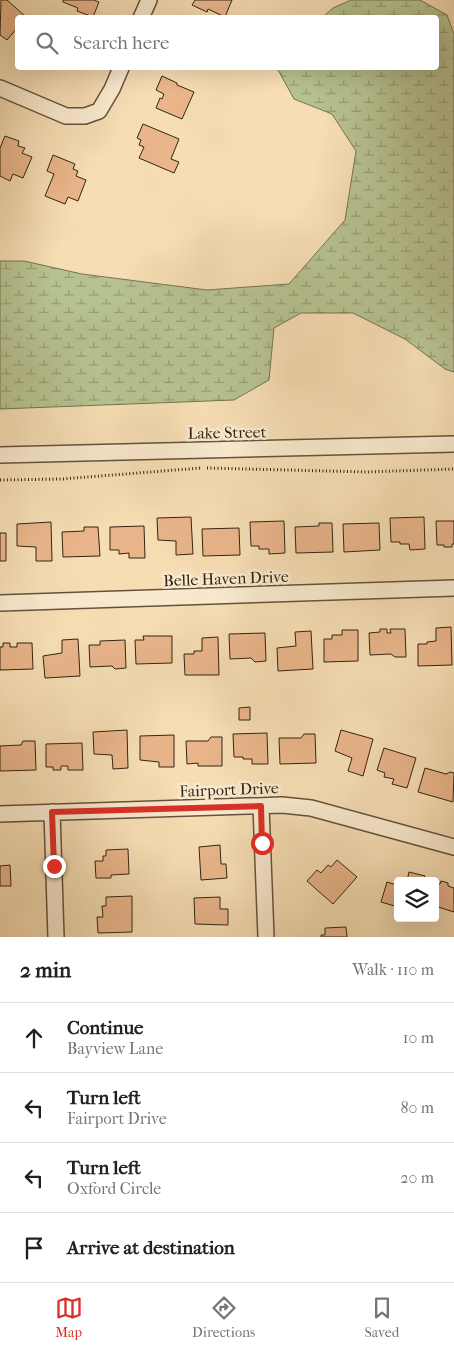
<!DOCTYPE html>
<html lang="en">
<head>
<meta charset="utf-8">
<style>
	body { margin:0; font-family:"IM FELL French Canon",serif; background:#f2f2f2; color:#202124 }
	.controls { position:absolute; right:15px; bottom:15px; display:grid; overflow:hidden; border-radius:5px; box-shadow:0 5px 20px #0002 }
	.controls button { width:45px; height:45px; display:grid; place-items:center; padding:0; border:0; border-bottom:1px solid #e0e0e0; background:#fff; color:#202124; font:25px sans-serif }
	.stop { position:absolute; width:15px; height:15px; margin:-11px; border:4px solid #d93025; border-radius:50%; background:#fff }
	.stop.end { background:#d93025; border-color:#fff; box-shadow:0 1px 5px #0008 }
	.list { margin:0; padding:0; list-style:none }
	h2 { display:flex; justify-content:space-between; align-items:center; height:65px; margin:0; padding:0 20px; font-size:21px }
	h2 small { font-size:16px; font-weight:400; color:#757577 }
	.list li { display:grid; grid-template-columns:32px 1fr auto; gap:15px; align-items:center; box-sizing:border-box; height:70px; padding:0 20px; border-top:1px solid #e0e0e0 }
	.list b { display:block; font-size:19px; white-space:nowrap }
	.list p { margin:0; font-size:16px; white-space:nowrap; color:#757577 }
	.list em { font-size:16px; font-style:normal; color:#757577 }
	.icon { flex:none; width:28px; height:28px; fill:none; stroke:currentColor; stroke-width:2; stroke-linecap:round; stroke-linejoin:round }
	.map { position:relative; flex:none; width:454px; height:937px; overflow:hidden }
	.search { position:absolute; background:#fff; box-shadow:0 5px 20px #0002; left:15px; right:15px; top:15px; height:55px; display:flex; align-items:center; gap:12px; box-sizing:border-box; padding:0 18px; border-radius:5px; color:#757577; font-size:19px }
	.sheet { height:345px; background:#fff }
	nav { display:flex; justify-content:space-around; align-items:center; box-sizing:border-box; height:70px; border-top:1px solid #e0e0e0; background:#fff; font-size:14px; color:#757577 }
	nav a { display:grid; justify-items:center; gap:2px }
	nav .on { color:#d93025 }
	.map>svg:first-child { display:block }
	.wetland { fill:url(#wetland-marsh); stroke:#747452 }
	.building { fill:#eab58b; stroke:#322513 }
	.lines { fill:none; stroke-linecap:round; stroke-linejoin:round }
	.street-casing { stroke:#63533b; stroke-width:18 }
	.path { stroke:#322513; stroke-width:3; stroke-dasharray:1 2.5; stroke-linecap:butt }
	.street { stroke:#f9e9ce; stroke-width:15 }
	.route { stroke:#d93025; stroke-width:6 }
	.labels { text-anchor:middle; stroke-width:5; stroke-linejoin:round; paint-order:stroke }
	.street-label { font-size:16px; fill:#322513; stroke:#f9e9ce }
</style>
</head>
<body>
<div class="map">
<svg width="454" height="937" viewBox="0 0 454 937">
	<defs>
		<pattern id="wetland-marsh" width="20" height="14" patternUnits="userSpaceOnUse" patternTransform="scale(1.25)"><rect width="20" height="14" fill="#b7c291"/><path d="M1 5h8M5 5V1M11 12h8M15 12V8" fill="none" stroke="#959d75"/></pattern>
	</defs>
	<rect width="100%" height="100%" fill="#f6ddb4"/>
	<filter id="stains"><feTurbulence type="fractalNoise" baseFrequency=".004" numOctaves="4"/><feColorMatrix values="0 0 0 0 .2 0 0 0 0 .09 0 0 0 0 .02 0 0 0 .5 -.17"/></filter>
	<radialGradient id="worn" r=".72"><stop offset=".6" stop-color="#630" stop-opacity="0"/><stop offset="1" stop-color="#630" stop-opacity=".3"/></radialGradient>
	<path class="wetland" d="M351,0H420L447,15L454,34V372L445,369L405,339L353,313H301L274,328L269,380L234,400L0,409V261H24L82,274L207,290L289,284L345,220L356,151L332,114L294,99L277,68H436V18L323,17L333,8Z"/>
	<path class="building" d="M1,0H7L26,17L18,18V27L7,40L0,35Z
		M63,0H94L99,2L93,17L77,11L78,8L63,2Z
		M195,0H232L225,17L208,9L207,12L192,5Z
		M162,76L177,83V85L194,92L182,119L156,108L160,98L162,99L164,94L156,90Z
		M143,124L179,139L171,159L179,162L174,173L139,158L144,147L139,145L141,140L137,138Z
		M5,136L19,141L18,146L25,148L22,153L32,157L23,178L13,174L10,181L0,176V148Z
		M53,155L75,164L73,169L78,171L76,176L86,180L78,201L68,197L65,204L45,196L54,174L47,171Z
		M191,517L193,554L176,555V541L158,540L157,518Z
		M424,517L425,549L410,550L409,544H400V542H391L390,518Z
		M284,521L285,553L269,554V549H259V546H251L250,522Z
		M436,521H454V544H452V547H444V545H437Z
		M51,522L52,561H36V547L17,546V524Z
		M319,523H332L333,552L296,553L295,527L319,526Z
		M379,523L380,550L344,552L343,524Z
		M144,526L145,558H129V553L119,554V550H110V527Z
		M84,527H98L100,556L63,557L62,532L84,531Z
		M239,528L240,555L203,556L202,529Z
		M0,533H6V561H0Z
		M451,627L452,665L418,666V644H427V642L436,641V628Z
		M380,629H387V633H391L390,629H405L406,657H395L391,654L370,655L369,633L380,632Z
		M342,630H358V661L324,662V639H332V635H342Z
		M311,631L313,669L278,671L277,648L296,646L295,632Z
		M265,633L266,661L255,662L251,658L230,659L229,634Z
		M143,636H172V663L136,664L135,640H144Z
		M218,637L219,675H185L184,654H194V651H202V638Z
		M78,639L80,676L45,678L43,656L62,653V640Z
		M125,640L126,668L115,669L112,666L90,667L89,645H100V641Z
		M3,643H10V647H17V643H32L33,669L0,670V647H3Z
		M250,707V720H239V708Z
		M127,730L128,768L113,769L112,755L94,754L93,732Z
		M341,730L373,739L363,776L348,771L352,758L335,751Z
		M267,733L268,764H252V759H243V757H234L233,734Z
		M304,734H315L316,763L280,764L279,738H301Z
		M174,735V767H159V762L140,760V736Z
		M211,737H222V766H198V763L187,764L186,741H208Z
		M23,741H35L36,770L0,771V746L21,745Z
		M82,743L83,770H68V766H61V770H53V767H46V744Z
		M384,748L416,758L407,788L392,784L394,779L384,777L385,773L377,770Z
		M425,768L446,774L450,772L454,773L453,802L418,792Z
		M220,845L221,864H226L227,878L201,880L199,847Z
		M128,849L129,874L111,875V878H96L95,861H103V856H106V850Z
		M337,860L357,877L333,904L307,881L317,870L321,873L328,865L331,867Z
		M10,865L11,886H0V866Z
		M409,872L425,876L423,881H407Z
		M441,881L448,883V886L454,888V912L435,906V882L440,884Z
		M387,882L397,885L398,883V907L381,902Z
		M132,896V932L98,933L97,917H103L102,906H106V897Z
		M220,897V909H228V925L195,924L194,898Z
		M346,927L347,937H321V935H325V928Z"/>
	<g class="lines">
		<g class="street-casing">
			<path id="street" d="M141,18L149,0
				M0,88L66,116H85L99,111L112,89L121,68
				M0,455L454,444
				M0,603L454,588
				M261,806L266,937
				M52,812L56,937
				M0,814L282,805L311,808L454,847"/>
		</g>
		<path class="path" d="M207,468L367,472L454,469
			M0,480L62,479L201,468"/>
		<use href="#street" class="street"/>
	</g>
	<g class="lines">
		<path class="route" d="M54,866L52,812L261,806L262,843"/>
	</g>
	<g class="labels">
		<g class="street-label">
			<text transform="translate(227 432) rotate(-1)" y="6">Lake Street</text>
			<text transform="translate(226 578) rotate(-2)" y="6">Belle Haven Drive</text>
			<text transform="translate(229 789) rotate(-2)" y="6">Fairport Drive</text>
		</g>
	</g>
	<rect width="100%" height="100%" filter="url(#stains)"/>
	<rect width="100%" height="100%" fill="url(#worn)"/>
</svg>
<div class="controls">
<button><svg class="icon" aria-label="layers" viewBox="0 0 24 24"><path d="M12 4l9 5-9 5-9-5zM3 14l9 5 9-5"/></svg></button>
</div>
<div class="stop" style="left:262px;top:843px"></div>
<div class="stop end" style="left:54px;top:866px"></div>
<div class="search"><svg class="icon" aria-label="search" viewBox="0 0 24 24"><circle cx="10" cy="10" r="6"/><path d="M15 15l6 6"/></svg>Search here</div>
</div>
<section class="sheet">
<h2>2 min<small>Walk · 110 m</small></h2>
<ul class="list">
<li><svg class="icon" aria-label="ahead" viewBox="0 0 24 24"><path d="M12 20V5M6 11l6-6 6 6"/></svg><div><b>Continue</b><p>Bayview Lane</p></div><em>10 m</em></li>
<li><svg class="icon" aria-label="left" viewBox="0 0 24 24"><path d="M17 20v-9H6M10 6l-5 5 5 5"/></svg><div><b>Turn left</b><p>Fairport Drive</p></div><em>80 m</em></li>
<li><svg class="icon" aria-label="left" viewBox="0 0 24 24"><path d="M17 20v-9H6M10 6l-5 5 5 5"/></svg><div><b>Turn left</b><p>Oxford Circle</p></div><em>20 m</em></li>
<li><svg class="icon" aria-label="arrive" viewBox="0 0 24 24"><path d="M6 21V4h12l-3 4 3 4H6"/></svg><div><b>Arrive at destination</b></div></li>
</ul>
</section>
<nav>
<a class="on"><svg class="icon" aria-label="map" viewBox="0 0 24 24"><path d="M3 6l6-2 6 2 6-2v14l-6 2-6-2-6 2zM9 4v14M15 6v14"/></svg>Map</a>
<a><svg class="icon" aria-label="directions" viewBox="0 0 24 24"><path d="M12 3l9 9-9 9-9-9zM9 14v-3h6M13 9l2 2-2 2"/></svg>Directions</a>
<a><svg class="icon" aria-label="saved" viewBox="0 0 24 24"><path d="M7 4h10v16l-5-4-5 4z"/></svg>Saved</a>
</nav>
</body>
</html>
